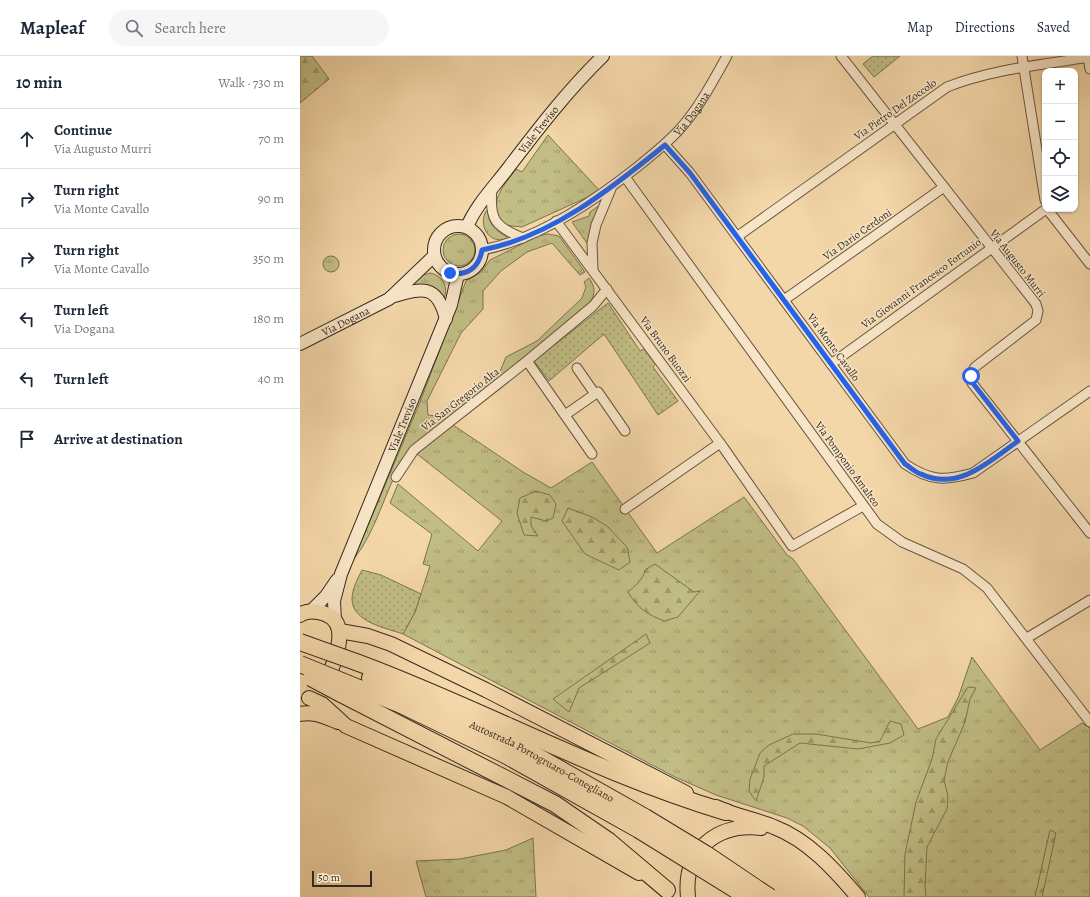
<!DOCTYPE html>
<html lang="en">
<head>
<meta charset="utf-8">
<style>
	body { margin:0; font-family:Alegreya,serif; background:#f6f6f7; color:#1f2937 }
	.controls { position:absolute; right:12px; top:12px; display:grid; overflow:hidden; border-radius:8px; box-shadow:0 1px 3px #0004 }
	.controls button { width:36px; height:36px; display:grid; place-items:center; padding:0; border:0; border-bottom:1px solid #e0e1e3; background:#fff; color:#1f2937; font:20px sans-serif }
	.scale { position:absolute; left:12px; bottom:10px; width:60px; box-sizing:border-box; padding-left:4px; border:2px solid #352b1e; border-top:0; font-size:11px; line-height:14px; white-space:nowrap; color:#352b1e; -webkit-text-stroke:3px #f8e5c7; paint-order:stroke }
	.stop { position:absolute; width:12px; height:12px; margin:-9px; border:3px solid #2563eb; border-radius:50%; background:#fff }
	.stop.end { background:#2563eb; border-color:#fff; box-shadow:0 1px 4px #0008 }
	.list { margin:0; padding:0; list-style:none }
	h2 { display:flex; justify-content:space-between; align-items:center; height:52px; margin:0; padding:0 16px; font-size:17px }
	h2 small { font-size:13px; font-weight:400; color:#747a83 }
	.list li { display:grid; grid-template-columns:26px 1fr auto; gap:12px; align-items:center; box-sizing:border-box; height:60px; padding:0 16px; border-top:1px solid #e0e1e3 }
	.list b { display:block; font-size:15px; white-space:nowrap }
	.list p { margin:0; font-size:13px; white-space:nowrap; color:#747a83 }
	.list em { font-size:13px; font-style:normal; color:#747a83 }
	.icon { flex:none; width:22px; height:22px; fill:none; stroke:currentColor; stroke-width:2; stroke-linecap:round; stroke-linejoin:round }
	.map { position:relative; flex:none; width:790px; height:841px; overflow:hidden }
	header { display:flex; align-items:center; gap:24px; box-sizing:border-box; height:56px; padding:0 20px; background:#fff; border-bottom:1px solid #e0e1e3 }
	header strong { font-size:19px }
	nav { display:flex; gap:22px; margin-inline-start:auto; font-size:14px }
	.search { width:280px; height:36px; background:#f6f6f7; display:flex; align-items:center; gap:10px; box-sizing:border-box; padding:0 14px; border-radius:22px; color:#747a83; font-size:15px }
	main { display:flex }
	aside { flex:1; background:#fff }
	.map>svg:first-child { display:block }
	.grass { fill:url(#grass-tufts); stroke:#7b7451 }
	.forest { fill:url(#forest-firs); stroke:#7b7451 }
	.park { fill:url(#park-dots); stroke:#7b7451 }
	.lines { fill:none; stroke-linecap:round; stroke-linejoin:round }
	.street-casing { stroke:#655641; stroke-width:11 }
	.secondary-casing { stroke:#352b1e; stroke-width:14 }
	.primary-casing { stroke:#352b1e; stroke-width:16 }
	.highway-casing { stroke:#352b1e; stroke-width:18 }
	.street { stroke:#f8e5c7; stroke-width:9 }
	.secondary { stroke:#f8e5c7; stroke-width:12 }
	.primary { stroke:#f4d7a9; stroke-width:14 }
	.highway { stroke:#f4d7a9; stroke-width:16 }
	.highway-bridge-casing { stroke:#352b1e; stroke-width:18; stroke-linecap:butt }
	.highway-bridge { stroke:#f4d7a9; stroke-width:16 }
	.route { stroke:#2563eb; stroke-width:5 }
	.labels { text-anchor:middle; stroke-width:3; stroke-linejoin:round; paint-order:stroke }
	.street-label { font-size:11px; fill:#352b1e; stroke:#f8e5c7 }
</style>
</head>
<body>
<header>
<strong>Mapleaf</strong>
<div class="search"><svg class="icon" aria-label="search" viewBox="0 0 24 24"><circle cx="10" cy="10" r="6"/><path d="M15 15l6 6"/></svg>Search here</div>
<nav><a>Map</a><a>Directions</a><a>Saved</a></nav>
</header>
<main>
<aside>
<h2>10 min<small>Walk · 730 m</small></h2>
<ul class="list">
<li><svg class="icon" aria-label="ahead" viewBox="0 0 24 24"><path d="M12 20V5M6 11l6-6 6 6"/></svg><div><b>Continue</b><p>Via Augusto Murri</p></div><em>70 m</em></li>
<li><svg class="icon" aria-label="right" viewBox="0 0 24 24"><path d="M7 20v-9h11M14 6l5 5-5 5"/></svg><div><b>Turn right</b><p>Via Monte Cavallo</p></div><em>90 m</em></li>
<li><svg class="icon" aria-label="right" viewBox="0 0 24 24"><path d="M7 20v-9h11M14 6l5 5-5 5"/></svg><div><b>Turn right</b><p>Via Monte Cavallo</p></div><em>350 m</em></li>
<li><svg class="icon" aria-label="left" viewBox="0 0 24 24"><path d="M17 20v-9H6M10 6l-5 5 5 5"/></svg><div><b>Turn left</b><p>Via Dogana</p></div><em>180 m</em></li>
<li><svg class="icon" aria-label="left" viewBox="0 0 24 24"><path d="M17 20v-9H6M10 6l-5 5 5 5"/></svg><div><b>Turn left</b></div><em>40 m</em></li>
<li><svg class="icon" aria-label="arrive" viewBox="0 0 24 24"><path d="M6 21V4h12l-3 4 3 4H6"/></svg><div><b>Arrive at destination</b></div></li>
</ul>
</aside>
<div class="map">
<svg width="790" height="841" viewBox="0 0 790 841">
	<defs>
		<pattern id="grass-tufts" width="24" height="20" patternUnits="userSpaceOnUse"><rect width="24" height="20" fill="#c1bd84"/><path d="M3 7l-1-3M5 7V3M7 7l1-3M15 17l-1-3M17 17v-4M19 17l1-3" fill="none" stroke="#9e9a6b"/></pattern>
		<pattern id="forest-firs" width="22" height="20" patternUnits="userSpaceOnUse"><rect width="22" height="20" fill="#c1bd84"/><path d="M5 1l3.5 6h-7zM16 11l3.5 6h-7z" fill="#9e9a6b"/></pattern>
		<pattern id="park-dots" width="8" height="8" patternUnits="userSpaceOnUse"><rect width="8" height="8" fill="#c1bd84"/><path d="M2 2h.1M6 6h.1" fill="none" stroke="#9e9a6b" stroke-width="1.8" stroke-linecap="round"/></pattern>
	</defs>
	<rect width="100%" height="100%" fill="#f4d7a9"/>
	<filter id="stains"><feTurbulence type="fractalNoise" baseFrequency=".005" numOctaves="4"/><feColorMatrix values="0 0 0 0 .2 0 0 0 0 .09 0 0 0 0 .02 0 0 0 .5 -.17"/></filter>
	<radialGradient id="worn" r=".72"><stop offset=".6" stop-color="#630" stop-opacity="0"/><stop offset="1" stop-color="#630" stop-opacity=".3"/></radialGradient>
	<path class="grass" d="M248,79L299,134L290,140L222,171L203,169C185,150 204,129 216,113L222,116Z
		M300,149L289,190L272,166L289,160L290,156Z
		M186,155H188C188,168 196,175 207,181L206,183C189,188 178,170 186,155Z
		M143 194a16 16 0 1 1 32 0a16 16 0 1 1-32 0Z
		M248,178L259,180L285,216L280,219L278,217L252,187L227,196L201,215L183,235V253L161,277L127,345L128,359L136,360L152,348H162L199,318L206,301L237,285L282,242L286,231L284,226L289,222C302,240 287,249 274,262L102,405C85,436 76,475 54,503L120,346L166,225L181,216L190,204L238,180Z
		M23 208a8 8 0 1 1 16 0a8 8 0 1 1-16 0Z
		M130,217C142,219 149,231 144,242L138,236L112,230L121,220Z
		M153,369L223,416L251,432L292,406L357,497L444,441L487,499L493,503L618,673L648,661L658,642L672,601L740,694L782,667L790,672V841H569L530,792L503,770L487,762L416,739L375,721L103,578L115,556L130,510L123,508L132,478L90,447L98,428L178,495L202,465L117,398Z
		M233,782L236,841H126L116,805L160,803L206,794Z"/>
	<path class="forest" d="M0,0H12L29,23L0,47Z
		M236,435L250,439L256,448L253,462L246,465L231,461V470L238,480L224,479L217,457L220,442Z
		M268,452L292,461L307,470L327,491L330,506L319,514L285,498L262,465Z
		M355,508L394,536L400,535L378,561L364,565C347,558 338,553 328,536C335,530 343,524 345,514Z
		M346,578L350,587L279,632L269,656L253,643Z
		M668,631L676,632L670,643L665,666L648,706L644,724L648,740L647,753L627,791L625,829L626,841H604L605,798L616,746L632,703L636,683Z
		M590,665L601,668L604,679L590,687L558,693L500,687L464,710V721L456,745L449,735L450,723L460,697L469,689L493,678H516L571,687L580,685Z
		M750,774L756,777L742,841H735Z"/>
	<path class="park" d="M573,0H600L574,21L563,8Z
		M308,247L340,295L344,293L356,308L353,311L378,345L358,359L304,278L249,325L234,305Z
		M62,514L81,519L121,538L115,556L103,578C86,572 52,566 52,543C52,533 58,522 62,514Z"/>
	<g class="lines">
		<g class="street-casing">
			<g id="street">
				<path d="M541,0L736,248L738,255L736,264L675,311L671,319L672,327L790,477"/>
				<path d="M722,0L745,144"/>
				<path d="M788,1L790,13"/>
				<path d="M365,89L390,117L605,408C630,425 644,425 673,417L790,335"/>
				<path d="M325,121L577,468L602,486L663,513L687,532L790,666"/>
				<path d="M192,133C189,163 195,171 223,182"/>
				<path d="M747,153L790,208"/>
				<path d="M256,165L423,391L492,490L563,450"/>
				<path d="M438,180L647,31C692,13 742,9 790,1"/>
				<path id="s1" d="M182,194C237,184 293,146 336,112C351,100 366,88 379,74C399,52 413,25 427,0"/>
				<path d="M293,214L292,187L296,169L311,133"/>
				<path d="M484,244L644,131"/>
				<path d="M227,305L292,398"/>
				<path d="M531,308L746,153"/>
				<path d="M277,312L295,338"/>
				<path d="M265,359L298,336L325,375"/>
				<path d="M96,421L114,394L227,305L293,250L307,233"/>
				<path d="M325,453L420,387"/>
				<path d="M727,582L790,544"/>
			</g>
		</g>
		<g class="secondary-casing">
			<g id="secondary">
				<circle cx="158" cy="194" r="24"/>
				<path id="s2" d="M167,171C176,149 194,131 209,111C238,73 268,34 303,0"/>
				<path d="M91,241C122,232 137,227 146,263"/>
				<path id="s3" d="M0,288L89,243L134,200"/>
				<path d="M11,555L26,540L37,524"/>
				<path id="s4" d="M35,565L34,545L41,518L151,249L158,218"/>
			</g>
		</g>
		<g class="primary-casing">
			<path id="primary" d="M0,559C5,555 11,555 18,556C45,560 41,584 35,603C32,612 29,622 23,629
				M40,575L68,580L91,588L186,634L386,737
				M9,642L22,648L46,670L207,741L339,817
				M0,658C14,655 25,661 38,666
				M416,751C434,760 455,763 474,771C508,784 534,813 558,841
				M388,841C383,794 417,767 461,772"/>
		</g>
		<g class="highway-casing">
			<g id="highway">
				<path d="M56,606C181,652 298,718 426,756"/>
				<path id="s5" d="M70,622L214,687L345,761"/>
				<path d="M49,628L99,648L205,699L339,774"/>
				<path d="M41,638L255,748L309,785L367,834"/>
			</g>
		</g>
		<use href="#street" class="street"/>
		<use href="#secondary" class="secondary"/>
		<use href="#primary" class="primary"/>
		<use href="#highway" class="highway"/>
		<g class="highway-bridge-casing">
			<path id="highway-bridge" d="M0,586L56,606
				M0,608L49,628
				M11,622L41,638
				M345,761L406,798L470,841
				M339,774L447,841"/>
		</g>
		<use href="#highway-bridge" class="highway-bridge"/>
	</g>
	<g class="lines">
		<path class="route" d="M150,217C167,220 179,212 182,194C251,181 312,132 365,89L390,117L605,408C610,411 615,416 621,418C658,436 690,405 718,385L672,326L671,320"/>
	</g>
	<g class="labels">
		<g class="street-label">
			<text transform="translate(595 53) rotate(-35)" y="4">Via Pietro Del Zoccolo</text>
			<text dy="4" stroke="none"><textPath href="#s1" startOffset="254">Via Dogana</textPath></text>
			<text dy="4" stroke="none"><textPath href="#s2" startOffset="121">Viale Treviso</textPath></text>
			<text transform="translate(557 178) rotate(-35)" y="4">Via Dario Cerdoni</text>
			<text transform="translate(718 207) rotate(52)" y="4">Via Augusto Murri</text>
			<text transform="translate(621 227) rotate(-36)" y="4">Via Giovanni Francesco Fortunio</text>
			<text dy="4" stroke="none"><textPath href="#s3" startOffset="51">Via Dogana</textPath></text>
			<text transform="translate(534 291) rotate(54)" y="4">Via Monte Cavallo</text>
			<text transform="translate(366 293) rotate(54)" y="4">Via Bruno Buozzi</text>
			<text transform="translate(160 343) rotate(-38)" y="4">Via San Gregorio Alta</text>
			<text dy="4" stroke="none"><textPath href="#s4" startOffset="209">Viale Treviso</textPath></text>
			<text transform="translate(548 408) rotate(54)" y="4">Via Pomponio Amalteo</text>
			<text dy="4" stroke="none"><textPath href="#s5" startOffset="191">Autostrada Portogruaro-Conegliano</textPath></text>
		</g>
	</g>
	<rect width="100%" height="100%" filter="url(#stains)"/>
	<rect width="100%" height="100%" fill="url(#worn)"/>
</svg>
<div class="controls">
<button>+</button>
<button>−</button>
<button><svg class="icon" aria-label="locate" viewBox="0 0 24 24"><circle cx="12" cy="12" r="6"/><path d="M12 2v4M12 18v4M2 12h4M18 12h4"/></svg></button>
<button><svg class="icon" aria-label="layers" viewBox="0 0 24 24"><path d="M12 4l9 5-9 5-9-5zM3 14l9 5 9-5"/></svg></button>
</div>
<div class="scale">50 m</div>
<div class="stop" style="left:671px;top:320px"></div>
<div class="stop end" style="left:150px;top:217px"></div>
</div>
</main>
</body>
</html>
